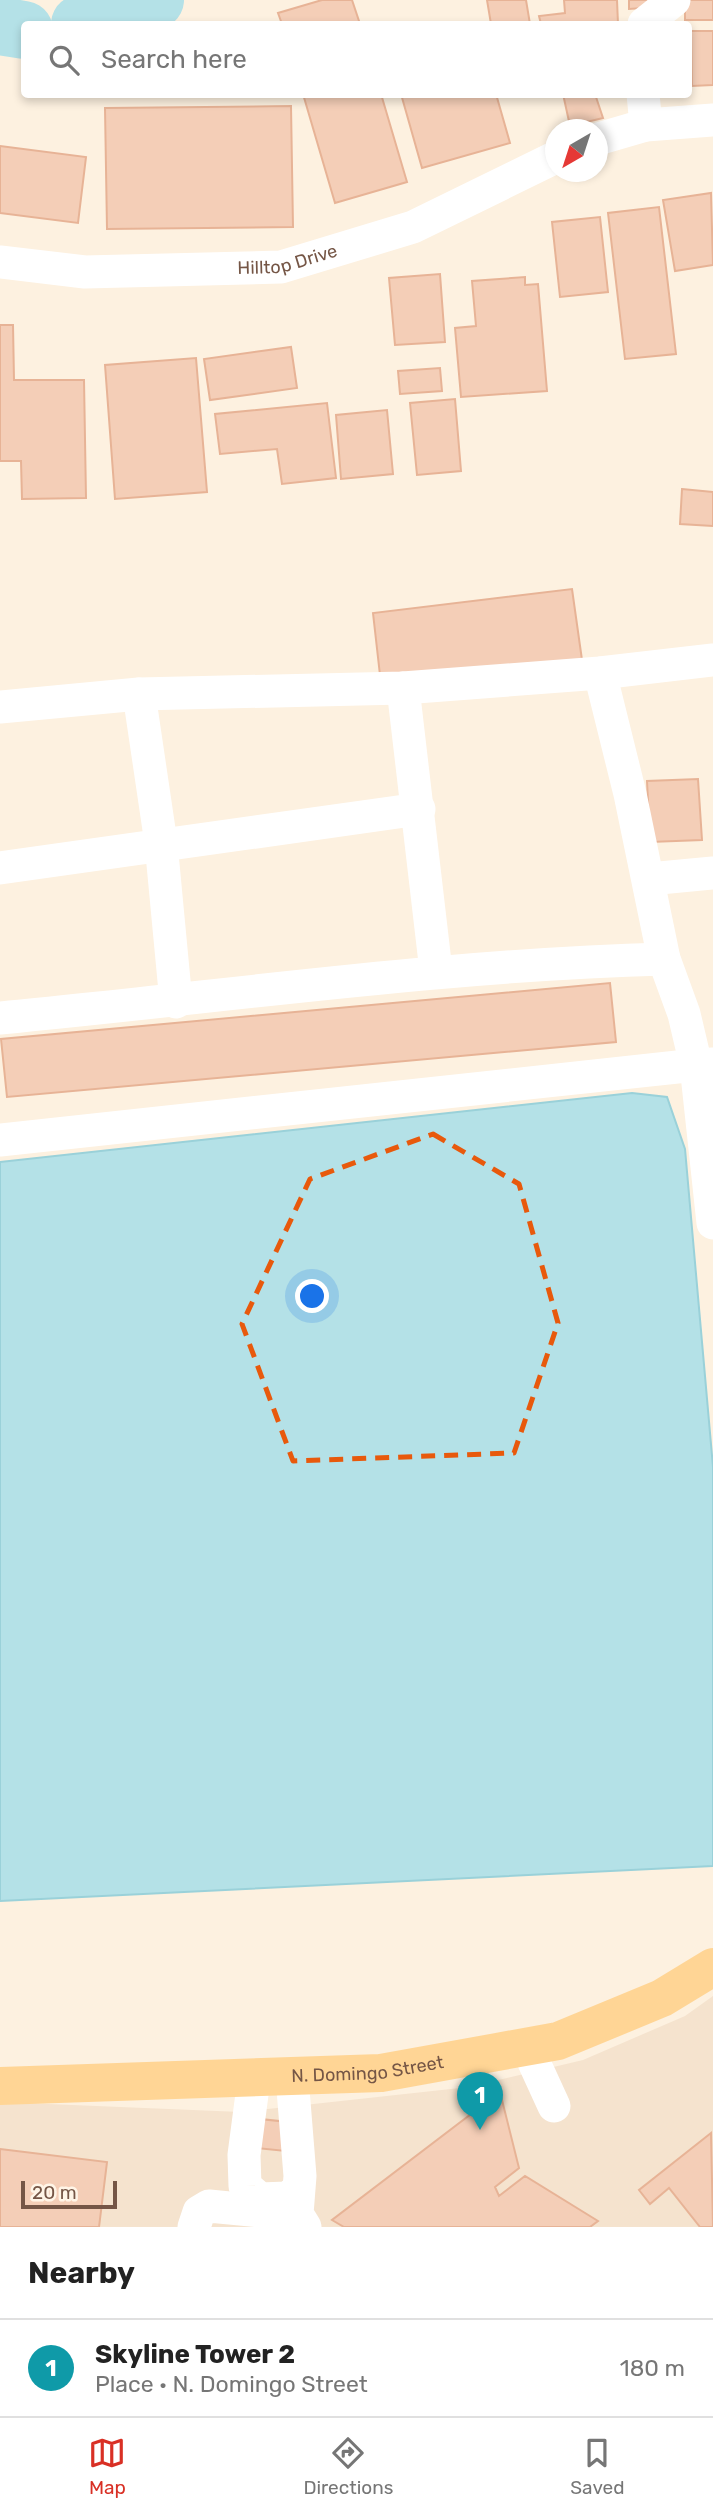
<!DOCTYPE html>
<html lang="en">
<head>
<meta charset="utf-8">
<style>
	body { margin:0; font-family:Rubik,sans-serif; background:#f2f2f2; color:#222 }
	.compass { position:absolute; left:545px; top:119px; width:63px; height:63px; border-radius:50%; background:#fff; box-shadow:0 4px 10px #0003; rotate:219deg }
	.scale { position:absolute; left:21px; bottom:18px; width:96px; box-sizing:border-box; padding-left:7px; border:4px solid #755646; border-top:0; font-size:19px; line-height:24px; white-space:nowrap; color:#755646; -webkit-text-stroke:5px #fff5e7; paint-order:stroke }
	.you { position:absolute; left:313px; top:1297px; width:24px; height:24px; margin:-18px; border:5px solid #fff; border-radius:50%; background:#1a73e8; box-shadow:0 0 0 10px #1a73e833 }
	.badge { display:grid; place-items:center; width:46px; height:46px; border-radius:50%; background:#d93025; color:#fff; font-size:23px; font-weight:700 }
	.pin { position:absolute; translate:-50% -58px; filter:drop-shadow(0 2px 4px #0008) }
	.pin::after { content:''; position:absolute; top:37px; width:24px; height:21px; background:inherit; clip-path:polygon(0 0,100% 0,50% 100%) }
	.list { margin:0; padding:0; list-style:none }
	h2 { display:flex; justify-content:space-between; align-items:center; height:91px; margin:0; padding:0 28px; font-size:30px }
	h2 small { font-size:23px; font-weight:400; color:#767676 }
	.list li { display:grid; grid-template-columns:46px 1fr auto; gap:21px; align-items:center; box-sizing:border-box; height:98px; padding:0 28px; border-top:2px solid #e0e0e0 }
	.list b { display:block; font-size:26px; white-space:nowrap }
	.list p { margin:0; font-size:23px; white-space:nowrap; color:#767676 }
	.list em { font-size:23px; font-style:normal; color:#767676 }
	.icon { flex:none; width:38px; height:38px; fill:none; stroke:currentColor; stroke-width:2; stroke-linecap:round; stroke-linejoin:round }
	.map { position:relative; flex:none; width:713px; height:2227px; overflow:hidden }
	.search { position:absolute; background:#fff; box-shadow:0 4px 10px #0003; left:21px; right:21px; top:21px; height:77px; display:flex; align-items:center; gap:18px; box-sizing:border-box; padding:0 24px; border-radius:7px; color:#767676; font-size:26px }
	.sheet { height:189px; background:#fff }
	nav { display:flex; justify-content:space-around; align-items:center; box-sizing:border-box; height:98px; border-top:2px solid #e0e0e0; background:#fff; font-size:19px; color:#767676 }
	nav a { display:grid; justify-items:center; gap:4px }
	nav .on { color:#d93025 }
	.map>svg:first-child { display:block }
	.residential { fill:#f5e3ce }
	.water { fill:#b4e1e7; stroke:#9ad1d9; stroke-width:2 }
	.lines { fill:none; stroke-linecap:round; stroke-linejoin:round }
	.river { stroke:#b4e1e7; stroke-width:58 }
	.building { fill:#f4ceb7; stroke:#e7b396; stroke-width:2 }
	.minor { stroke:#fff; stroke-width:33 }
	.major { stroke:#ffd595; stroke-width:38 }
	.marked { fill:none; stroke:#e8590c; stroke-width:5; stroke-dasharray:14 9; stroke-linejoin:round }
	.labels { text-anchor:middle; stroke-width:5; stroke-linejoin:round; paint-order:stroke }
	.street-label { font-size:18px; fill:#755646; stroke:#fff5e7 }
</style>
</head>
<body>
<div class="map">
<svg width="713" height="2227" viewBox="0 0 713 2227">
	<rect width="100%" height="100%" fill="#fdf1e0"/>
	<path class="residential" d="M713,1996V2227H0V2102L241,2112L469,2087L583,2060L685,2016Z"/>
	<path class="water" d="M632,1093L667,1097L685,1149L713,1467V1866L0,1901V1162Z"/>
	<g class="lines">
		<path class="river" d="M80,24L155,0
			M0,26L24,30"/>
	</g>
	<path class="building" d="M322,0H352L360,24H282L278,13Z
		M487,0H526L530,24H491Z
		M564,0H617L618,24H541L539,16L565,13Z
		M629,0H662L658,7L629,9Z
		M685,0H713V20H685Z
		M691,31H713V85L692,86Z
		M303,94H381L407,182L335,203Z
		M401,94H496L510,143L422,168Z
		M563,94H595L603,118L570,126Z
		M291,106L293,227L107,229L105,108Z
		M0,146L86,157L78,223L0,213Z
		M711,193L713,265L675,271L663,200Z
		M659,207L676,354L625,359L608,213Z
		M600,217L608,292L560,297L552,222Z
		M440,274L445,342L395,345L389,278Z
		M525,277V285L538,284L547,391L461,397L455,328L476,326L472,281Z
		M0,325H13L14,380H84L86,498L22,499L21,461H0Z
		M291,347L297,388L210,400L204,359Z
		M196,358L207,492L115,499L105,365Z
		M440,368L442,391L400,394L398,371Z
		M455,399L461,471L417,475L410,403Z
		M327,403L336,478L282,484L277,449L220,454L215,414Z
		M387,410L393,474L341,479L336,415Z
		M682,489L713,492V526L680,524Z
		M572,589L582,660L381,684L373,613Z
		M698,779L702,840L650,842L647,781Z
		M610,983L616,1042L7,1097L1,1039Z
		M500,2092L519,2168L495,2187L499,2196L525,2176L598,2221L590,2227H344L332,2220Z
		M241,2117L307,2124L305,2153L238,2146Z
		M711,2133L713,2227H700L669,2188L650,2204L639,2190Z
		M0,2149L107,2162L99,2227H0Z"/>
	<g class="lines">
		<g class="minor">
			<path d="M644,24L674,0"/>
			<path d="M643,94L646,125"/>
			<path d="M598,139L646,125L713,120"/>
			<path id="s1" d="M0,262L85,272L281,267L413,227L556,157"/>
			<path d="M600,673L630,794L664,959L684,1014L696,1065L713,1064"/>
			<path d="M403,688L436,971"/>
			<path d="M139,694L161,843L176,1002"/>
			<path d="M0,707L139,694L403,688L600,673L713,660"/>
			<path d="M0,868L419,809"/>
			<path d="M649,879L713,873"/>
			<path d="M0,1018C222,997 442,965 664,959"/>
			<path d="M0,1140L696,1065L713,1223"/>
			<path d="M527,2047L554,2106"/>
			<path d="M292,2077L300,2176L297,2214L305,2227"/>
			<path d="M254,2079L244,2155L245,2186L260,2199L287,2198L297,2191"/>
			<path d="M194,2227L199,2212L209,2206L281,2213"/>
		</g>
		<path class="major" id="s2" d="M0,2086L381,2073L558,2041L662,1998L713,1967"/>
	</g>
	<path class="marked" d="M433,1134L519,1184L558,1323L514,1453L293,1461L242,1324L310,1179Z"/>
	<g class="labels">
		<g class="street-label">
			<text dy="6" stroke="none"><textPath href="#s1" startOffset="289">Hilltop Drive</textPath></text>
			<text dy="6" stroke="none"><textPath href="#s2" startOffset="368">N. Domingo Street</textPath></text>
		</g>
	</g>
</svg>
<svg class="compass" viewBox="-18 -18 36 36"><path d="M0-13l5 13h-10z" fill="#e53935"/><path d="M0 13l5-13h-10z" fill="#767676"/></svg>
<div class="scale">20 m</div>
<div class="you"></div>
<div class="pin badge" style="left:480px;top:2130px;background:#0f9aa8">1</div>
<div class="search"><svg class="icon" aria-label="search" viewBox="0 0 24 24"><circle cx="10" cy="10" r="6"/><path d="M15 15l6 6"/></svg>Search here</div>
</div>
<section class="sheet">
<h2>Nearby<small></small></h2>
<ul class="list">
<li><span class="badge" style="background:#0f9aa8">1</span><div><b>Skyline Tower 2</b><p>Place · N. Domingo Street</p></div><em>180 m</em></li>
</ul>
</section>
<nav>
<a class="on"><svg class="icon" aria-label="map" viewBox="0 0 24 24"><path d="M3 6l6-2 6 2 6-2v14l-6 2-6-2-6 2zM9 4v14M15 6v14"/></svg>Map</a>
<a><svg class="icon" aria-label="directions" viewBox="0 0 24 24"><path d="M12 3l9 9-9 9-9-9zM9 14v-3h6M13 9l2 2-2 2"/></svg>Directions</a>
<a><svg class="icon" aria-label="saved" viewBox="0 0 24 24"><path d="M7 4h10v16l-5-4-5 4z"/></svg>Saved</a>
</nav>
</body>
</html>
